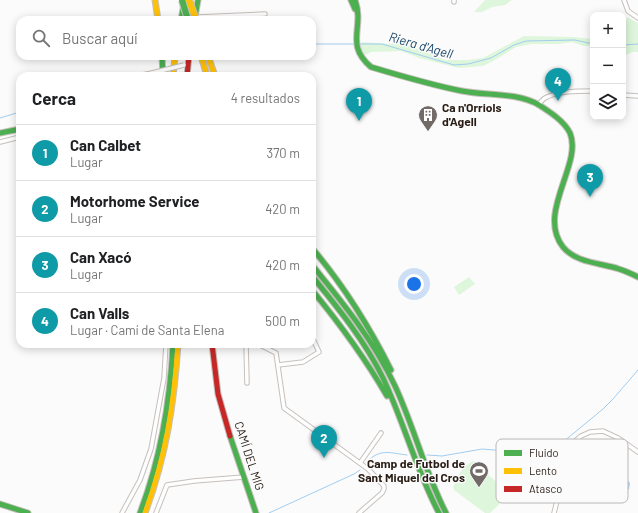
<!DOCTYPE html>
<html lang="es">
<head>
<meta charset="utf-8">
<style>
	body { margin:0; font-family:Barlow,sans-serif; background:#f6f6f6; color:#202124 }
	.controls { position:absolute; right:12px; top:12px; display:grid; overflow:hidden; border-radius:8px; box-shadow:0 2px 10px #0003 }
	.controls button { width:36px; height:36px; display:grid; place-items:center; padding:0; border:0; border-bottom:1px solid #e0e0e0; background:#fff; color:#202124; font:20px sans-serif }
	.you { position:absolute; left:414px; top:284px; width:14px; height:14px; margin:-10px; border:3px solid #fff; border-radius:50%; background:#1a73e8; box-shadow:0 0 0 6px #1a73e833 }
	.badge { display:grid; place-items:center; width:26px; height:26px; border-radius:50%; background:#726a66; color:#fff; font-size:13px; font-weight:700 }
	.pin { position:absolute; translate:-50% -33px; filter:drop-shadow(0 1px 2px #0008) }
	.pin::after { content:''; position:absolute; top:21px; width:14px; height:12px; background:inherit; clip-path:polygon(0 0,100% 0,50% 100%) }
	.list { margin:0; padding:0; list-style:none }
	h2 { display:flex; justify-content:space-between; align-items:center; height:52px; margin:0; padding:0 16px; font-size:17px }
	h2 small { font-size:13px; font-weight:400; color:#757577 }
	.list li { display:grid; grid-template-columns:26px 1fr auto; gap:12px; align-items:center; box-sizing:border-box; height:56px; padding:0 16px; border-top:1px solid #e0e0e0 }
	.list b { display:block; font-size:15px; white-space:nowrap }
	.list p { margin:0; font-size:13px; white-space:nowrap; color:#757577 }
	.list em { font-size:13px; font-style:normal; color:#757577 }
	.icon { flex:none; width:22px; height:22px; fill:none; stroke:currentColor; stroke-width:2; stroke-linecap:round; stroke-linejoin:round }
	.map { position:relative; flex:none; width:638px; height:513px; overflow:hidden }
	.search { position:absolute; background:#fff; box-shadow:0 2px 10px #0003; left:16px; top:16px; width:300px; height:44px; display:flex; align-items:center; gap:10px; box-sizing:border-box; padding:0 14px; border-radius:12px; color:#757577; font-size:15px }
	.panel { position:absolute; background:#fff; box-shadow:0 2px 10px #0003; left:16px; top:72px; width:300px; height:276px; border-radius:12px }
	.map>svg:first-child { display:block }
	.green { fill:#def6db }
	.water { fill:#a1cdf0 }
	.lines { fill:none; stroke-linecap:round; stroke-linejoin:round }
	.stream { stroke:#a1cdf0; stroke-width:1 }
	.street-casing { stroke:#c6c0bc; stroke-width:5.5 }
	.fast-casing { stroke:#c6c0bc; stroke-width:7 }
	.slow-casing { stroke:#c6c0bc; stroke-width:7 }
	.jam-casing { stroke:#c6c0bc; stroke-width:7 }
	.street { stroke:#fefefe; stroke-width:3.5 }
	.fast { stroke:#4caf50; stroke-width:5 }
	.slow { stroke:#ffc107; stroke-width:5 }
	.jam { stroke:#c62828; stroke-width:5 }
	.street-bridge-casing { stroke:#c6c0bc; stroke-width:5.5; stroke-linecap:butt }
	.fast-bridge-casing { stroke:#c6c0bc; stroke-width:8; stroke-linecap:butt }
	.slow-bridge-casing { stroke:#c6c0bc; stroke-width:8; stroke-linecap:butt }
	.street-bridge { stroke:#fefefe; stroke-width:3.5 }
	.fast-bridge { stroke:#4caf50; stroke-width:6 }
	.slow-bridge { stroke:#ffc107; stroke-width:6 }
	.labels { text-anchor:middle; stroke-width:3; stroke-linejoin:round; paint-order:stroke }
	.poi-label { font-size:12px; font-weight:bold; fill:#281c15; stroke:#fbfbfb; text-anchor:start }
	.street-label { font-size:12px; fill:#281c15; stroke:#fbfbfb }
	.water-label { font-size:13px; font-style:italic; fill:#174567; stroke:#fbfbfb }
	.key { fill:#fbfbfb; stroke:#bcb8b6; stroke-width:1 }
	.key-label { font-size:11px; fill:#281c15 }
</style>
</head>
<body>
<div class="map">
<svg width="638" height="513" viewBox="0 0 638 513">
	<rect width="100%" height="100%" fill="#fbfbfb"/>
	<path class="green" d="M485,0H512L505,5L492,7L482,12H474Z
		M627,17L638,23V52H633L623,56V31Z
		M524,36L573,37L593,39V46H583L572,42L559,44H531L516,47L495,60L483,66L459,68L419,58L401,51L371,52L365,55C359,52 360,47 362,42L391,44L400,40L410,46L445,60H468L483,58Z
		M469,277L475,284L459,295L454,287Z
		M473,461L510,494L490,513H485L454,490L453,487C457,476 462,467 473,461Z"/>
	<path class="water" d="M619,475L625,478L630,483L629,489L626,491L621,489L616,488L613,485V480Z"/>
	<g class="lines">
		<path class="stream" d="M312,44H353
			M359,44H382L454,65L468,64L491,58L514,45L526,41L575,40L593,44
			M623,45L638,44
			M215,58L224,56
			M0,118L20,112
			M427,455L442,456L482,449L530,453L551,449L563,442L603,409L613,399L638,370
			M367,462C380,448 390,453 407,455
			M269,513L354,474L360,470"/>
		<g class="street-casing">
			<path id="street" d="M454,0V2
				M624,0L628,11L638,18
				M198,17L265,14
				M137,76L152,73
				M623,95L638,96
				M538,105C540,103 543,99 545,98C557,91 579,91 593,91
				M0,142L20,137
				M246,344L247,383
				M258,344L276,353L284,408L368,469L384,486V489L382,493L359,513
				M278,365L303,362L319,352L312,337
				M360,463L381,433
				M122,513L140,480L151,449L164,378L166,344
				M156,513L167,485L194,481L244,477
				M554,513L568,457L574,442L581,436L590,432L603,431L618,438L638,452"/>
		</g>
		<g class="fast-casing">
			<path id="fast" d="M351,0L355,9
				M355,0C365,28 344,44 371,67C401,76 431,85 462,91C486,96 517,92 539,105C550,112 564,121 570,133C583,164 536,213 563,247C576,263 601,263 619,269C626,271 632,274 638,277
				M195,17L198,0
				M181,20L184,4
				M162,56L163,76
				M0,133L20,129
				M312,248C344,286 369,326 391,370
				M312,265C343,303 374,341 395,386C414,427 425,472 446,513
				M312,276C338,308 365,341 383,378C404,422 416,470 439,513
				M312,290C340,324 365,358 387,396
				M230,436L256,513
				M0,504L28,513
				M140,513C161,458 170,403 173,344"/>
		</g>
		<g class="slow-casing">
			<path id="slow" d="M155,0L158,20
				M201,56L207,76
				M208,56L215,76
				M173,76L175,56
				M145,513C166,456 174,405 178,344"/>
		</g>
		<g class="jam-casing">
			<path id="jam" d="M187,76L189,56
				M212,344L218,394L230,436"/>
		</g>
		<use href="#street" class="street"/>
		<use href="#fast" class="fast"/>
		<use href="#slow" class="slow"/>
		<use href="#jam" class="jam"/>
		<g class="street-bridge-casing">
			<path id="street-bridge" d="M152,73L184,65"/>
		</g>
		<g class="fast-bridge-casing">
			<path id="fast-bridge" d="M182,0L188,20"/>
		</g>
		<g class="slow-bridge-casing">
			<path id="slow-bridge" d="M189,0L196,20"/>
		</g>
		<use href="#street-bridge" class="street-bridge"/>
		<use href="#fast-bridge" class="fast-bridge"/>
		<use href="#slow-bridge" class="slow-bridge"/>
	</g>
	<defs>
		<g id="building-pin" transform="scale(1)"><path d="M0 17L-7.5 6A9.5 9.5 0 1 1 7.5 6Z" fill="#726a66" stroke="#fbfbfb"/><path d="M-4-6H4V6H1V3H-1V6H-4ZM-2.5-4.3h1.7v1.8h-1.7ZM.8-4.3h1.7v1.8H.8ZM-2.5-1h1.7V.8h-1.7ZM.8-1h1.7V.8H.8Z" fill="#fff"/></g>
		<g id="stadium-pin" transform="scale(1)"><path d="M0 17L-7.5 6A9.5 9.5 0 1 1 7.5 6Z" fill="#726a66" stroke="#fbfbfb"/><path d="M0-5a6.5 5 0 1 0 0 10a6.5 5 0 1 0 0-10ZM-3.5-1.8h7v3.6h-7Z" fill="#fff"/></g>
	</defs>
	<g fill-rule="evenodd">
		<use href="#building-pin" x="428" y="115"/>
		<use href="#stadium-pin" x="479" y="471"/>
	</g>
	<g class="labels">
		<g class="poi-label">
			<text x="442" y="112">Ca n'Orriols<tspan x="442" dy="14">d'Agell</tspan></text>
			<text x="465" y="468" text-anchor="end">Camp de Futbol de<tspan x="465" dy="14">Sant Miquel del Cros</tspan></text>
		</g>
		<g class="street-label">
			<text transform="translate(249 456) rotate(72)" y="4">CAMÍ DEL MIG</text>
		</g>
		<g class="water-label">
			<text transform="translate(421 45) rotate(16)" y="5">Riera d'Agell</text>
		</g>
	</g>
	<rect x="496" y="439" width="132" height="64" rx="6" class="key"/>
	<rect x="504" y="450" width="18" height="6" fill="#4caf50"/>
	<rect x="504" y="468" width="18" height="6" fill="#ffc107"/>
	<rect x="504" y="486" width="18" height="6" fill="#c62828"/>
	<g class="key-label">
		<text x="529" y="457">Fluido</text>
		<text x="529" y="475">Lento</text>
		<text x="529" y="493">Atasco</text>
	</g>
</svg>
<div class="controls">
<button>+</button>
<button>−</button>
<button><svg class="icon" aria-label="layers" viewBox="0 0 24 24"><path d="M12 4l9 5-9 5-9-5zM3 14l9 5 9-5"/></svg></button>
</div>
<div class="you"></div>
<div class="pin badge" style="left:359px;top:121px;background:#0f9aa8">1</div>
<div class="pin badge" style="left:324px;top:458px;background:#0f9aa8">2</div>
<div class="pin badge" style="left:590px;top:197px;background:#0f9aa8">3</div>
<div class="pin badge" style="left:558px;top:101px;background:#0f9aa8">4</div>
<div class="search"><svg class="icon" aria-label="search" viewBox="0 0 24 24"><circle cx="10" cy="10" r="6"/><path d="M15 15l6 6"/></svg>Buscar aquí</div>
<section class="panel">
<h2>Cerca<small>4 resultados</small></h2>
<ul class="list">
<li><span class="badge" style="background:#0f9aa8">1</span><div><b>Can Calbet</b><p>Lugar</p></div><em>370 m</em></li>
<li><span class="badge" style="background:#0f9aa8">2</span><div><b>Motorhome Service</b><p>Lugar</p></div><em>420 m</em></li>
<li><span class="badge" style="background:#0f9aa8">3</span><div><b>Can Xacó</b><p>Lugar</p></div><em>420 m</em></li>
<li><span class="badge" style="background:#0f9aa8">4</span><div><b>Can Valls</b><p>Lugar · Camí de Santa Elena</p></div><em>500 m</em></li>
</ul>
</section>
</div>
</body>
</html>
